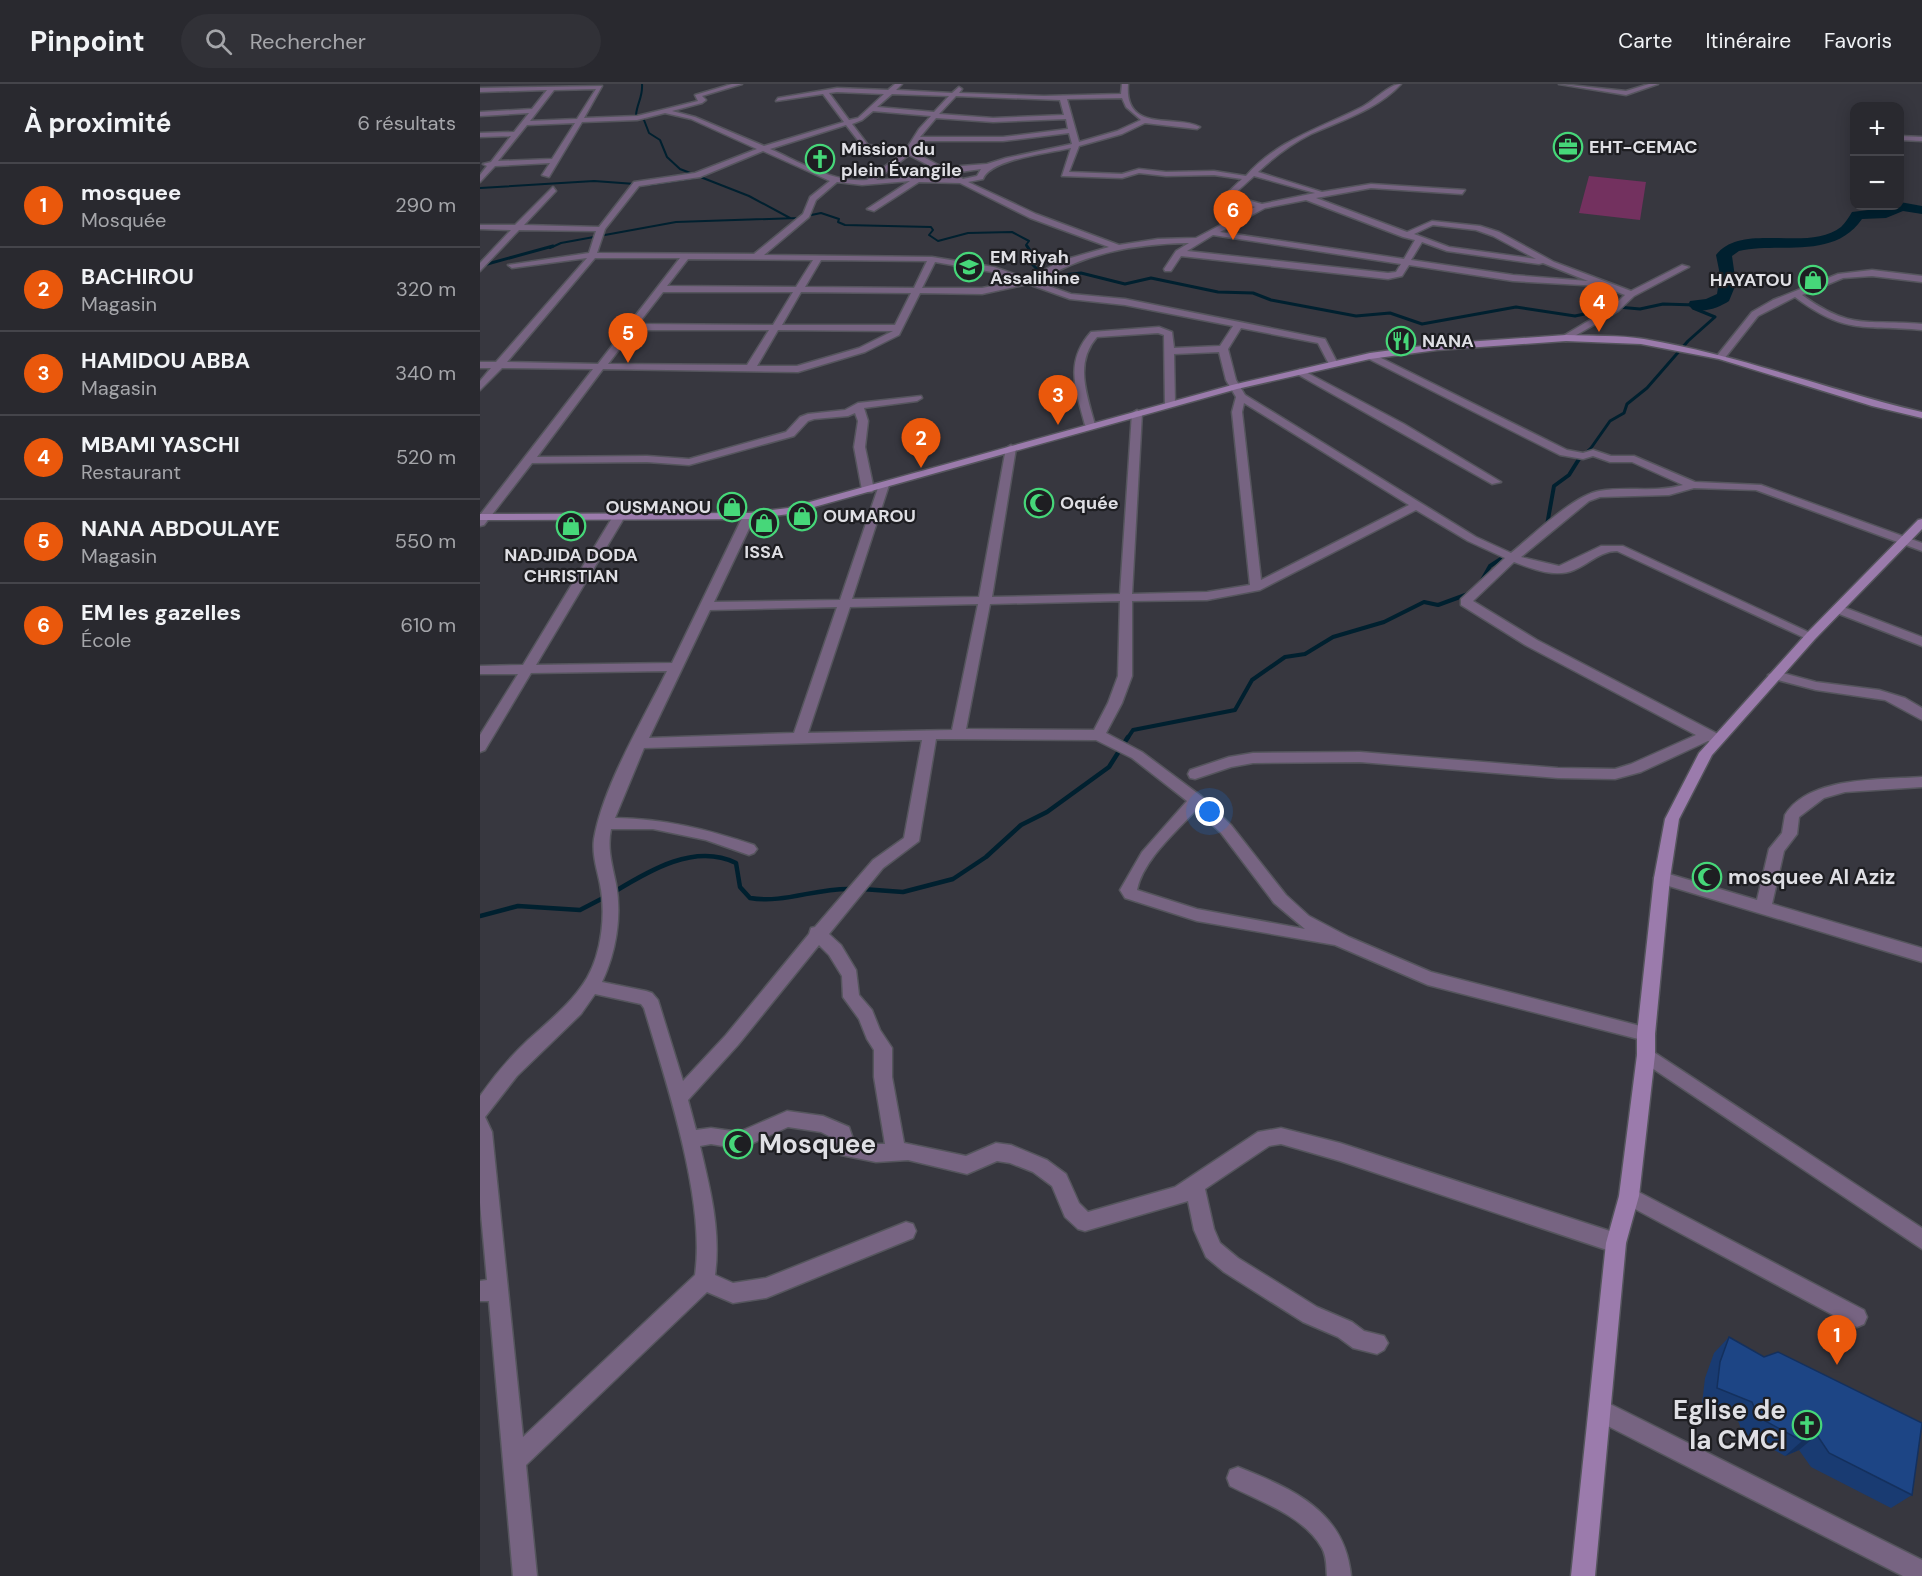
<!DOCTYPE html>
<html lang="fr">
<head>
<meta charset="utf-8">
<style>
	body { margin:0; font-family:"DM Sans",sans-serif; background:#313137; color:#f1f3f6 }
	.controls { position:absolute; right:18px; top:18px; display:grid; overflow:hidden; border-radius:12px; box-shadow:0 3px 15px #0003 }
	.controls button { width:54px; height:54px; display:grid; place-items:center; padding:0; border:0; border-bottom:2px solid #45454b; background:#29292f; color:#f1f3f6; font:30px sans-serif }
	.you { position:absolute; left:730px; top:728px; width:21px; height:21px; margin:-15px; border:4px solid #fff; border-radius:50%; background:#1a73e8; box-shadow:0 0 0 9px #1a73e833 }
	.badge { display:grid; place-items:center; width:39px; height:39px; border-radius:50%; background:#ea580c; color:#fff; font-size:20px; font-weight:700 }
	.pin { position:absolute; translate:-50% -50px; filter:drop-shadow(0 2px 3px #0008) }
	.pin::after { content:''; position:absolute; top:32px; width:21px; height:18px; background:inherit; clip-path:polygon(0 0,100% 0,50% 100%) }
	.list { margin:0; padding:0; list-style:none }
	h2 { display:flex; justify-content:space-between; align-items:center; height:78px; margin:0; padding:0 24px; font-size:26px }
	h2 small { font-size:20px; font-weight:400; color:#a5a6aa }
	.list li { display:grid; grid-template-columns:39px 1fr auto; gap:18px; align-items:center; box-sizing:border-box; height:84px; padding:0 24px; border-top:2px solid #45454b }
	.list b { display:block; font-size:22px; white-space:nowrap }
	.list p { margin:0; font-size:20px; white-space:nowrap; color:#a5a6aa }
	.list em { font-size:20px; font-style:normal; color:#a5a6aa }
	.icon { flex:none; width:33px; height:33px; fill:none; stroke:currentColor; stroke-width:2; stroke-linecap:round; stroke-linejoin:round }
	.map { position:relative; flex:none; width:1442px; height:1492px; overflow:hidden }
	header { display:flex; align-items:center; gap:36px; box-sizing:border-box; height:84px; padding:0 30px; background:#29292f; border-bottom:2px solid #45454b }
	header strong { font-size:28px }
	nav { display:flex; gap:33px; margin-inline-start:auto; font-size:21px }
	.search { width:420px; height:54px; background:#313137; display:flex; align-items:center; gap:15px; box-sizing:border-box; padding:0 21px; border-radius:33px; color:#a5a6aa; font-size:22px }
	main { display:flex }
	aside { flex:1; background:#29292f }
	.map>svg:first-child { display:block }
	.green { fill:#73315f }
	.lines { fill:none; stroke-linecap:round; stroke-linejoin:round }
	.stream-far3 { stroke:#00202f; stroke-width:2 }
	.stream-far2 { stroke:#00202f; stroke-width:3 }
	.stream-far1 { stroke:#00202f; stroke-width:4 }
	.stream { stroke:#00202f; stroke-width:4.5 }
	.river { fill:#00202f; fill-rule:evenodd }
	.street-casing { stroke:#55555d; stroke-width:3 }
	.secondary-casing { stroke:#55555d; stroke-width:3 }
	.street { fill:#776482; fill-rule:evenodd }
	.secondary { fill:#9b7bac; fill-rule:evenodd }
	.wall { fill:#193b72 }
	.shaded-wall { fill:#14305d }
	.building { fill:#1d4585; stroke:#14305d; stroke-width:1.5 }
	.labels { text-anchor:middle; stroke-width:4.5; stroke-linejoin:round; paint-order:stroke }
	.far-poi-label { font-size:18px; font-weight:bold; fill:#dfdfe4; stroke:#1e1e22; text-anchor:start }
	.poi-label { font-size:21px; font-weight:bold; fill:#dfdfe4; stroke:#1e1e22; text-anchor:start }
	.near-poi-label { font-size:26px; font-weight:bold; fill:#dfdfe4; stroke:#1e1e22; text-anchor:start }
</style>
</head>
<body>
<header>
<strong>Pinpoint</strong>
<div class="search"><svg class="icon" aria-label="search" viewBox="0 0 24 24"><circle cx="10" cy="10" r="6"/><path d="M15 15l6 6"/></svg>Rechercher</div>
<nav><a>Carte</a><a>Itinéraire</a><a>Favoris</a></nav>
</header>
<main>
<aside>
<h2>À proximité<small>6 résultats</small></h2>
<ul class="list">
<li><span class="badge">1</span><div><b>mosquee</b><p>Mosquée</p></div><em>290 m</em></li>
<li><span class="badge">2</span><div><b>BACHIROU</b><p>Magasin</p></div><em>320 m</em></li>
<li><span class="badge">3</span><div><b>HAMIDOU ABBA</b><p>Magasin</p></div><em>340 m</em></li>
<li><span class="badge">4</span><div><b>MBAMI YASCHI</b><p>Restaurant</p></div><em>520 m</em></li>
<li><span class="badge">5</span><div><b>NANA ABDOULAYE</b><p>Magasin</p></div><em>550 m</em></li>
<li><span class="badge">6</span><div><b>EM les gazelles</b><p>École</p></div><em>610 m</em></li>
</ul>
</aside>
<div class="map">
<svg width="1442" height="1492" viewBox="0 0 1442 1492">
	<rect width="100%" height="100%" fill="#37373f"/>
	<path class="green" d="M1109,92L1166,98L1160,136L1099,129Z"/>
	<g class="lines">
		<path class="stream-far3" d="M162,0C163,13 157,19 156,31L164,36L169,49L180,56L187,73L200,85L269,112L310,134
			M0,104L114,97L169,101L215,94
			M70,164L81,159L196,138L317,134L341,129L359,135L358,138L365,141L451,143L453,146L449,151L458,157L488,149L532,148L549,157L546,161L548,164"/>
		<path class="stream-far2" d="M547,162L551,168L545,173L561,189L574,192L601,189L645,200L671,194L738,208L773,209L791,216L876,232L910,229L942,240L1036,223L1095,232L1138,223L1160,225L1183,220L1216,221L1213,224L1235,233L1208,257L1167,304L1147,320L1144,329L1130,337L1111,364L1098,376
			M0,182L73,162"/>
		<path class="stream-far1" d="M1067,441L1074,402L1089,391L1099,375
			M1001,498L1010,482L1027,471
			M647,655L653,646L755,626L772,596L805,573L825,570L853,553L904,538L944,518L958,521L988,510"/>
		<path class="stream" d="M382,805L423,808L473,795L506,773L541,741L567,728L629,683L648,653
			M134,808C170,786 215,759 256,779L260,803L270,814C304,820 338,803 373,805
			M0,832L38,822L100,826L127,812"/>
		<path class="river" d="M1420,118L1442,122V130L1423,127L1406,134L1382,135C1354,176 1300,158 1259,167L1252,172L1256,200L1249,217C1239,224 1217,232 1208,221L1210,217L1226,215L1237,210L1240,191L1236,171C1262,137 1328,169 1361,143C1365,139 1369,133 1372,128L1420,122Z"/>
		<g class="street-casing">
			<path id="street" d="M252,0H262L222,12L226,16L222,19L192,27L215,33L284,62L364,38L343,10L296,17L298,14L357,4L408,6L415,0H422L416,6L472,9L479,3L482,5L479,9L564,12L641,10L642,0H648C644,50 696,30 720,43L717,45L665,39L642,50L599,62L589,88L642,90L659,85L686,88L734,87L766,92C797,56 841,44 882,23C894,17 909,0 921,0C897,26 862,36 831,50C811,60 794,73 778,88L842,108L891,100L985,106L982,110L891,104L836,114L927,148L952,137L1000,142L1019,148L1074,178L1151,207L1202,181L1209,183L1154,212L1138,227L1086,257L1083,256V252L1132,223L1145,211L1121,202L1033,197L929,181L922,192L908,195L701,172L691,187H685L684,185L696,167L709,159C652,160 606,169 557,198L591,210L645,215L845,255L858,280L856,282H850L838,259L761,244L748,265L756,296L765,311L996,453L1031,469C1052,452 1094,411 1119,407C1147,402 1175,409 1203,401L1152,378H1130L1113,372L1103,375L1080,371L887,274V270H893L1087,366L1103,369L1113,366L1131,372H1154L1215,398L1281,401L1442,459V467L1276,406L1214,404L1189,411L1120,413L1109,417L1041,473L1079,482L1121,462H1143L1337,552L1331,556L1327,555L1137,467C1120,467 1109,480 1094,486C1075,494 1053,485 1034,478L993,517L1057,556L1240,651L1242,654L1235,659L1228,657L1161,688L1135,695L1078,694L880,678L773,679L751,683L715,695L710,694L708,690L710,686L749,673L773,669L880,668L1078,684L1135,685L1151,680L1216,651L1047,562L981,521V515L1025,474L988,457L936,426L780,506L727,516L652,517V592L642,619L626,649L662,668L721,712L751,741L806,811L829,832L869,853L951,888L1172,945L1175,950L1172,955L1166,957L948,901L855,861L717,837L645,814L640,806L662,768L707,717L652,674L616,656L456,655L439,757L403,784L349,850L361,861L376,886L379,911L392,926L400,946L412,964V993L424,1059L486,1072L516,1059L531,1061L567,1076L586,1090L599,1119L608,1128L695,1103L778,1048L801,1044L860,1059L1136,1149L1143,1152L1146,1159L1143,1166L1136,1169L860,1077L801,1060L789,1062L725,1105L734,1145L740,1159L758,1174L837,1223L872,1238L884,1247L904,1252L908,1259L904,1266L897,1270L873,1264L858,1253L823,1238L744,1188L726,1173L714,1146L708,1117L605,1147L598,1145L585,1133L572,1102L553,1088L530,1079L517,1077L487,1090L428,1076L396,1078L361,1071L355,1055L341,1048L308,1043L260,1065L231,1060L220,1062C230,1104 241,1147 235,1191L253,1199L286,1194L426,1138L433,1140L436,1147L433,1154L286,1214L253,1219L227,1208L46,1381L57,1492H33L9,1217H0V1197L7,1196L0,1119V1012C14,992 30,973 48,956C70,936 92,919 107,894C122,868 126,829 120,800C117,785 112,771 114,755C123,702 163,636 187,587L51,589L5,666L0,668V651L38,590H0V582L43,581L132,434L138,431L144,434L56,581L192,579L263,432L269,429L275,432L234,518L360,516L399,401L404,398L409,401L372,515L499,513L526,364L531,361L536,364L512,513L640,510L652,329L657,326L662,329L652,510L727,508L770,501L752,328L756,313L746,296L739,268L694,270L695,320L690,323L685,320L684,251L678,249L617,253C594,279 607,311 615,341L610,344L605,341C596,306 584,278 611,248L679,243L692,248L694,264L740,262L753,242L645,221L590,215L548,200L502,210L440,209L419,251L385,268L318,288L123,285L57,373L167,372L209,375L306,348L320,333L328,330L365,326L378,319L441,312L442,314L437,317L384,324L388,337L385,363L394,406L392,408H384L382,406L374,363L378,337L375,329L368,332L334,335L328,337L314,352L209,381L167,378L52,379L4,441L0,442V431L113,285L22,284L0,306V297L11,284H0V278H16L107,174L32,184L28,181L109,169L116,147L39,146L0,187V179L31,146L0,145V141H35L73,103L76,107L44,141L119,143L154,98L215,89L277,65L211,35L185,29L157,36L102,38L69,93L62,91L70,79L15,82L0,98V91L7,82L3,80L11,78L31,52L0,53V49L34,48L49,29L0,32V28L52,25L67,6L0,8V4L122,2L104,34L157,32L218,17L215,11ZM116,5L97,35L50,37L74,6ZM357,8L404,10L378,34L369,36L349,9ZM412,10L469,12L454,28L397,23ZM476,12L580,16L584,31L513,34L459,30ZM642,14L646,23L661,36L637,47L599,58L587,15ZM393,27L451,32L439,45L427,64L388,61L372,40L382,36ZM456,34L513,38L586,35L588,45L523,53H440ZM95,39L72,75L18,77L47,41ZM366,41L384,64L424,68L387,96C353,99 320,78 290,65ZM589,49L592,60L526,74L507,80L481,82L468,86L432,67L438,57H523ZM591,64L582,92L642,94L659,89L686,92L734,91L762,95L743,113L775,123L716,154L678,155L639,161L556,130L488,98L503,95C510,75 570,69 591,64ZM283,67L350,97L330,113L323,130L274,170L117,169L125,145L159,102L220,93ZM429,71L461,88L460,92L471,94L431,93L396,96ZM501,85L497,92L483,95L473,89ZM774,92L835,109L782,120L752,112ZM430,97L387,125L394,127L439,98L480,99L550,134L629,163L580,177L549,195L514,183L452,173L284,171L329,133L336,116L357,98L382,101ZM826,116L923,153L935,156L924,175L740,148L785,124ZM953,141L996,146L1013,152L1056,175L969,163L934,150ZM733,151L921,180L916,188L908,189L707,167ZM942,158L967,167L1059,180L1063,179L1108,197L1033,191L931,176ZM115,174H200L118,280L27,278ZM208,175L333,176L316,203L187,202ZM341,176L447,177L434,204L325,203ZM455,178L512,188L538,197L502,204H442ZM183,208H313L293,241L158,240ZM321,208L431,209L415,241H302ZM154,246H289L267,281L128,280ZM298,246L413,247L379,264L317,282H277ZM764,319L929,421L781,496L762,328ZM640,517L638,592L628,619L614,646L486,645L510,520ZM498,520L472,646L328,649L370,523ZM357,523L314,649L169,654L230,526ZM442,656L424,754L393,776L335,843L331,844L329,850L246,951L203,997L178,916L172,909L166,907L122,898C136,868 142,833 136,800C132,780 127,765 131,745H173L226,756L269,771L274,769L277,765L274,761C226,745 186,735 135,734L164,664ZM716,726L741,749L794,819L825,845L717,825L657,806C663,776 696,748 716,726ZM339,861L349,871L362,892L363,913L379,935L387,955L394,966V993L405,1060H396L373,1055L369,1043L343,1032L307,1027L259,1048L231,1044L216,1046L208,1016L258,961ZM115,910L161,920L164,924C186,998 226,1116 215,1191L43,1353L12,1048L5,1033L37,992L101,930Z
				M1079,0L1146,7L1169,0H1178L1146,11Z
				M1420,52L1442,53V57L1420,56Z
				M1392,186L1442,192V198L1392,192L1363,194L1322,211C1372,247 1387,235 1442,240V246C1384,240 1367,252 1315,213L1278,232L1244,275L1236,273L1272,228L1293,216L1358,190Z
				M820,285L924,340L1021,398L1012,400L817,290L815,288Z
				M1358,521L1442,553V562L1354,528V522Z
				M1295,587L1336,598L1399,606L1425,614L1442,624V636L1405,616L1336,606L1290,594L1288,591Z
				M1442,693V703L1365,708L1344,714L1319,733L1317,750L1304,767L1292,820L1442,864V878L1182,800L1176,798L1174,794L1176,790L1182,788L1277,816L1289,765L1302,749L1305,731C1329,692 1401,696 1442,693Z
				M1166,963L1442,1144V1165L1160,976L1157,971L1160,966Z
				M1149,1103L1384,1226L1387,1233L1384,1240L1377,1243L1370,1240L1142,1118L1139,1112L1142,1106Z
				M1120,1315L1442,1476V1492H1423L1112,1334L1109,1326L1112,1318Z
				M758,1383C813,1405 865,1427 871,1492H847C846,1483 847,1473 842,1464C824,1432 781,1418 750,1402L747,1394L750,1386Z"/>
		</g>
		<g class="secondary-casing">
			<path id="secondary" d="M1086,251C1111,252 1139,251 1164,255C1259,271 1348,306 1442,328V334L1392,322L1239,275L1161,260L1086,257L957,266L890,275L757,305L309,430L269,435L0,436V430L269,429L308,424L752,301L890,269L957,260Z
				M1442,435V445L1335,555L1232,671L1199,735L1190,794L1175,950V971L1159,1112L1146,1159L1115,1492H1091L1126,1159L1139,1112L1157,971V950L1174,794L1185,735L1219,669L1327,549L1438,436Z"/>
		</g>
		<use href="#street" class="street"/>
		<use href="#secondary" class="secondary"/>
	</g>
	<path class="wall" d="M1249,1253L1432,1411L1411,1424L1331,1383L1319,1366L1305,1372L1262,1348L1257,1334L1222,1320L1225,1294L1234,1269Z"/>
	<path class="shaded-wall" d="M1337,1351L1319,1366L1305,1372L1322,1357Z"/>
	<path class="building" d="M1249,1253L1284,1273L1298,1268L1442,1339L1432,1411L1349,1369L1337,1351L1322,1357L1278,1333L1272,1318L1237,1304L1240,1278Z"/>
	<defs>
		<g id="office-ring" transform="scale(1.5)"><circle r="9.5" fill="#1e1e22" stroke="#46d779" stroke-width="1.5"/><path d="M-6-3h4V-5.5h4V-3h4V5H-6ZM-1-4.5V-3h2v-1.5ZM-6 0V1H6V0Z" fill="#46d779"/></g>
		<g id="church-ring" transform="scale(1.5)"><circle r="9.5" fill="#1e1e22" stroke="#46d779" stroke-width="1.5"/><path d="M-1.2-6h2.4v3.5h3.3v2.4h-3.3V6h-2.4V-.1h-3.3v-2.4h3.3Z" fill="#46d779"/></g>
		<g id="school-ring" transform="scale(1.5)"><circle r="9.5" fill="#1e1e22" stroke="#46d779" stroke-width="1.5"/><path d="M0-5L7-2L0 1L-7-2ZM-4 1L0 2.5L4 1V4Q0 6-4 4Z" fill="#46d779"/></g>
		<g id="shop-ring" transform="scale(1.5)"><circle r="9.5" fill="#1e1e22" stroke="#46d779" stroke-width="1.5"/><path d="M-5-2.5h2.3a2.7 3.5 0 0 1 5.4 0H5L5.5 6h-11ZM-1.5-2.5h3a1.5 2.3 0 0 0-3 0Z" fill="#46d779"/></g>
		<g id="restaurant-ring" transform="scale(1.5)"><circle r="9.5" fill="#1e1e22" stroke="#46d779" stroke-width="1.5"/><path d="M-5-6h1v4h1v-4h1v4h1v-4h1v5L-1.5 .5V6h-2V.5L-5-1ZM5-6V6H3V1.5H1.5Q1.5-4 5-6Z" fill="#46d779"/></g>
		<g id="mosque-ring" transform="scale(1.5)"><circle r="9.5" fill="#1e1e22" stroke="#46d779" stroke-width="1.5"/><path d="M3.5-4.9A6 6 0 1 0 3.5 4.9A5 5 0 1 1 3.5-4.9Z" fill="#46d779"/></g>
	</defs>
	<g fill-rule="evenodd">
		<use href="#office-ring" x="1088" y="63"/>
		<use href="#church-ring" x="340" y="75"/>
		<use href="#school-ring" x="489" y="183"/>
		<use href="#shop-ring" x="1333" y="196"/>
		<use href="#restaurant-ring" x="921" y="257"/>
		<use href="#mosque-ring" x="559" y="419"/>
		<use href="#shop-ring" x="252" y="423"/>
		<use href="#shop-ring" x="322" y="432"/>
		<use href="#shop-ring" x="284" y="439"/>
		<use href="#shop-ring" x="91" y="442"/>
		<use href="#mosque-ring" x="1227" y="793"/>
		<use href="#mosque-ring" x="258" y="1060"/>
		<use href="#church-ring" x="1327" y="1341"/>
	</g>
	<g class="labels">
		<g class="far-poi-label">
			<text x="1109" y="69">EHT-CEMAC</text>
			<text x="361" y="71">Mission du<tspan x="361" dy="21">plein Évangile</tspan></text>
			<text x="510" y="179">EM Riyah<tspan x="510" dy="21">Assalihine</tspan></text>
			<text x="1312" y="202" text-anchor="end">HAYATOU</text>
			<text x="942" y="263">NANA</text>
			<text x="580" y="425">Oquée</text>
			<text x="231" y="429" text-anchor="end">OUSMANOU</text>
			<text x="343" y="438">OUMAROU</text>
			<text x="284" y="474" text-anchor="middle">ISSA</text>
			<text x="91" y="477" text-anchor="middle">NADJIDA DODA<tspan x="91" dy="21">CHRISTIAN</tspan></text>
		</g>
		<g class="poi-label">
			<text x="1248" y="800">mosquee Al Aziz</text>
		</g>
		<g class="near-poi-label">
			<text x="279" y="1069">Mosquee</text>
			<text x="1306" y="1335" text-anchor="end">Eglise de<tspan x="1306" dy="30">la CMCI</tspan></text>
		</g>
	</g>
</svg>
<div class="controls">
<button>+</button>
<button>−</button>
</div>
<div class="you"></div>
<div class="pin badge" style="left:1357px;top:1281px">1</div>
<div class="pin badge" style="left:441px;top:384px">2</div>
<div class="pin badge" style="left:578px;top:341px">3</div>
<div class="pin badge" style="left:1119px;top:248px">4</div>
<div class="pin badge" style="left:148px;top:279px">5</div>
<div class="pin badge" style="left:753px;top:156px">6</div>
</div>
</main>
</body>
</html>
